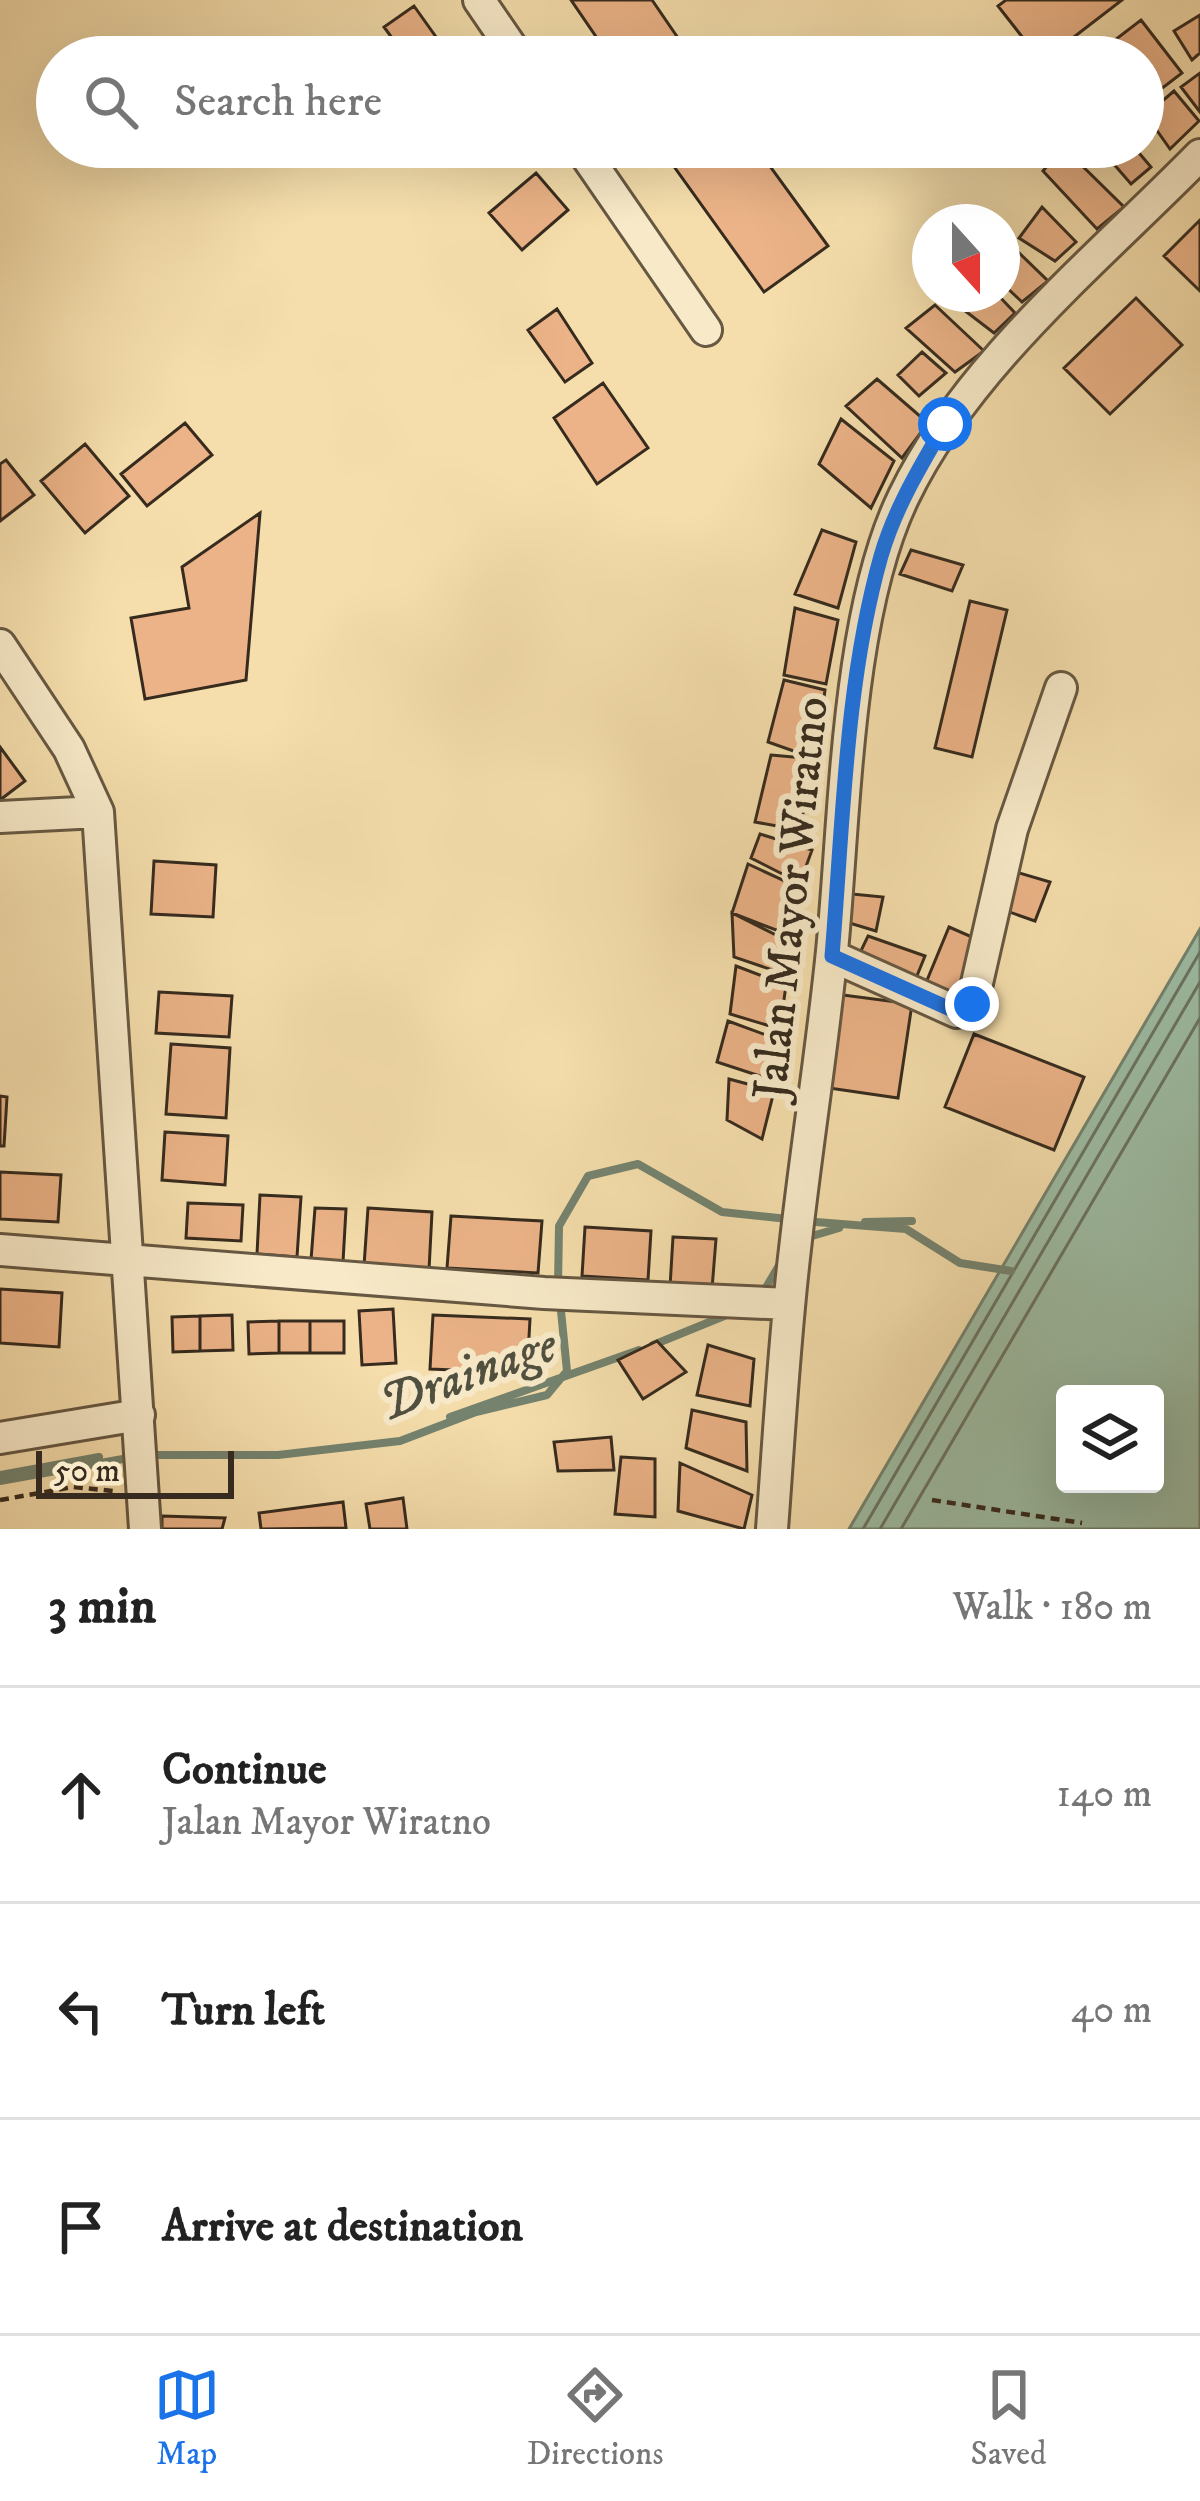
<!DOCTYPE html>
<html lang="en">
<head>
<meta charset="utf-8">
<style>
	body { margin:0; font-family:"IM FELL DW Pica",serif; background:#f6f6f6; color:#222 }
	.controls { position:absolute; right:36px; bottom:36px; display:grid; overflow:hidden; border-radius:12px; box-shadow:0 12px 48px #0002 }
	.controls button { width:108px; height:108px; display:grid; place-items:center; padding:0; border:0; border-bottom:3px solid #e0e0e0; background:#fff; color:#222; font:60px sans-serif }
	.compass { position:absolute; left:912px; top:204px; width:108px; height:108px; border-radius:50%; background:#fff; box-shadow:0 12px 48px #0002; rotate:159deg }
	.scale { position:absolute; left:36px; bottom:30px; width:198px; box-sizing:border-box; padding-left:12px; border:6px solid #362b1e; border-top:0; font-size:33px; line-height:42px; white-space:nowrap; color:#362b1e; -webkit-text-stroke:9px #f8eac9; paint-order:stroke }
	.stop { position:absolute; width:36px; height:36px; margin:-27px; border:9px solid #1a73e8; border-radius:50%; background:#fff }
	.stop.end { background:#1a73e8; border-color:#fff; box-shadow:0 3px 12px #0008 }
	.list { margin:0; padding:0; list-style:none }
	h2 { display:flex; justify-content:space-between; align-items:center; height:156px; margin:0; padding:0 48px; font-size:51px }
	h2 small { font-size:39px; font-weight:400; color:#767676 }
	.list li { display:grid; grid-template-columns:78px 1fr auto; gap:36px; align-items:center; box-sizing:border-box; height:216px; padding:0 48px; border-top:3px solid #e0e0e0 }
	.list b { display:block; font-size:45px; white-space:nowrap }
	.list p { margin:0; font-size:39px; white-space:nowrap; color:#767676 }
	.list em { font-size:39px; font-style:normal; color:#767676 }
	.icon { flex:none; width:66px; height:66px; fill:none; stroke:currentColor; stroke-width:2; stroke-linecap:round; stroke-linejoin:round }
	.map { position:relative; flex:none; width:1200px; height:1529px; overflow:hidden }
	.search { position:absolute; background:#fff; box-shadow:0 12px 48px #0002; left:36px; right:36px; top:36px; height:132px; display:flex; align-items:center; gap:30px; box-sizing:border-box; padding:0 42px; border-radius:66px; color:#767676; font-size:45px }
	.sheet { height:804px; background:#fff }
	nav { display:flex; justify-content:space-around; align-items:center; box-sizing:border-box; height:168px; border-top:3px solid #e0e0e0; background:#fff; font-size:33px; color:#767676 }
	nav a { display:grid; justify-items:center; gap:6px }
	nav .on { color:#1a73e8 }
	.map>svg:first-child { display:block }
	.water { fill:#9dbda5; stroke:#74836f; stroke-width:3; fill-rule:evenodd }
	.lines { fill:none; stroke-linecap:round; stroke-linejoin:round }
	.shore { stroke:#6a7462; stroke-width:3 }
	.stream { stroke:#74836f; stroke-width:8 }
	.building { fill:#ebb387; stroke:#362b1e; stroke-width:3 }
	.minor-casing { stroke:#665842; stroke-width:36 }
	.path { stroke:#362b1e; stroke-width:4.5; stroke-dasharray:9 6; stroke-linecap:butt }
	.minor { stroke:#f8eac9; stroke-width:30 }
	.route { stroke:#1a73e8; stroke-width:15 }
	.labels { text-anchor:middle; stroke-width:12; stroke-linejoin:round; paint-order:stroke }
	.street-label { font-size:48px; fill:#362b1e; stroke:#f8eac9 }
	.water-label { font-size:51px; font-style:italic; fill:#505040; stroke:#f8eac9 }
</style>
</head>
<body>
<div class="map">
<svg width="1200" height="1529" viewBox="0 0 1200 1529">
	<rect width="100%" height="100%" fill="#f5deac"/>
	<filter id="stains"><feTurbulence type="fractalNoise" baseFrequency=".00167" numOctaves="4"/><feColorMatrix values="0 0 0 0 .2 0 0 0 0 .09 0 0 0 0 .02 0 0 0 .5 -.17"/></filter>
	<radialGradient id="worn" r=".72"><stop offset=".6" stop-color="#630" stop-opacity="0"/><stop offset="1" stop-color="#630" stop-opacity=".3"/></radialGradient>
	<path class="water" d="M1200,929V1529H849ZM1065,1394H1155V1484H1065Z"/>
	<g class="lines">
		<path class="shore" d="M863,1529L1200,952
			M880,1529L1200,982
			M901,1529L1200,1018"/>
		<path class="stream" d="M803,1221L906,1229L960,1263L1011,1271
			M865,1222L912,1221
			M802,1239L839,1228
			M558,1286L559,1226L588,1176L638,1164L722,1212L788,1219
			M761,1296L781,1262
			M653,1345L734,1312
			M450,1417L639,1350
			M149,1455H278L400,1441L476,1412L547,1395L567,1371L560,1301
			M0,1475L99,1457
			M0,1481L134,1457"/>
	</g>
	<path class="building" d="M571,0H652L691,57H610Z
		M1006,0H1122L1048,57H1038L998,6Z
		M414,6L446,51L438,57H406L384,27Z
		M1200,15V53L1192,60L1174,31Z
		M1141,20L1182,73L1152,96L1143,85V57H1122L1111,43Z
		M1200,73V112L1181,87Z
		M1174,91L1199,121L1170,149L1146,115Z
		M660,147H756L828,246L764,292Z
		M1063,147L1124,207L1097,229L1043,171Z
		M1099,147H1134L1151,167L1131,184Z
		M536,173L568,210L522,250L489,213Z
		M1042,207L1076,242L1055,261L1019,238Z
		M1200,220V291L1164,256Z
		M1011,245L1048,281L1022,302L1002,283V251Z
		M943,294H997L1015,313L994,333Z
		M1136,298L1182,345L1110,414L1064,368Z
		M935,305L984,351L955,372L906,328Z
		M557,309L592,363L565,382L528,330Z
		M922,352L946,373L919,396L898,375Z
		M877,379L928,423L902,458L846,406Z
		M603,383L648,448L597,484L554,418Z
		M841,419L894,461L871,508L819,464Z
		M185,423L212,455L147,506L121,474Z
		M85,444L129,496L85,533L41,481Z
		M6,460L34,495L0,521V464Z
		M260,513L246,680L145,699L131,618L189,608L182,567Z
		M822,530L856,542L838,608L795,594Z
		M911,550L963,565L952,591L900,574Z
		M970,601L1007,610L972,757L935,748Z
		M795,608L838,620L826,684L784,675Z
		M784,680L825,690L816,759L768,742Z
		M0,747L25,781L0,800Z
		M771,755L816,759L799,830L755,822Z
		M760,834L812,850L800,883L751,858Z
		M154,861L216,865L213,917L151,914Z
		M748,864L804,890L797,938L732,913Z
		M989,864L1050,882L1035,921L981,902Z
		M852,894L883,897L876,931L846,922Z
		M732,913L794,944L787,975L734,957Z
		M949,927L979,940L953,1002L923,990Z
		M868,936L925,956L914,983L857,959Z
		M736,966L786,985L780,1029L730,1014Z
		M159,992L232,996L229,1037L156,1033Z
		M843,995L912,1004L898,1098L829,1088Z
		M728,1021L777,1039L772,1080L717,1062Z
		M974,1034L1084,1077L1054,1150L945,1107Z
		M171,1044L230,1048L226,1118L166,1114Z
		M729,1079L774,1091L762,1139L727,1120Z
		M0,1096L7,1097L4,1146H0Z
		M165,1132L228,1136L225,1185L162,1180Z
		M0,1172L61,1175L58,1222L0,1219Z
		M260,1195L301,1197L297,1257L257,1254Z
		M188,1203L243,1205L241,1241L186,1238Z
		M315,1208L346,1209L343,1262L311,1260Z
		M368,1208L432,1212L429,1270L364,1266Z
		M451,1216L542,1221L538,1273L447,1268Z
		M585,1227L651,1231L648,1280L582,1276Z
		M673,1237L716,1239L712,1289L670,1287Z
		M0,1289L62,1293L59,1347L0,1343Z
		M393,1309L396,1363L362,1365L359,1311Z
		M232,1315L233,1350L200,1351V1316Z
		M433,1315L530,1319L527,1373L430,1369Z
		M200,1316V1351L173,1352L172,1317Z
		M279,1321H310V1353H279Z
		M279,1321V1353L249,1354L248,1322Z
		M310,1321H344V1353H310Z
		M657,1341L686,1372L643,1399L618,1360Z
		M708,1345L754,1359L750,1406L697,1395Z
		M692,1410L746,1422L747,1471L686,1448Z
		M611,1437L614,1470L558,1471L554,1442Z
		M621,1457L655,1459V1517L615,1514Z
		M680,1463L752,1495L744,1529L678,1511Z
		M403,1498L407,1529H370L366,1504Z
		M343,1502L346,1528L261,1529L259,1513Z
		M162,1516L225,1518L222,1529H162Z"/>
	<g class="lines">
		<g class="minor-casing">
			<path id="minor" d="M479,0L518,57
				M580,147L706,330
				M0,645L69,749L98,812L145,1529
				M0,817L98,812
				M832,956L957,1012L972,1005L1012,829L1061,688
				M0,1250L544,1293L789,1304
				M0,1438L139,1415
				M772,1529C779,1436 784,1342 795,1249C806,1149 822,1051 832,951C845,819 846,614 904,496C967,365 1099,258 1200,155"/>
		</g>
		<path class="path" d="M0,1500L73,1487L113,1491
			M932,1500L1082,1523"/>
		<use href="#minor" class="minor"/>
	</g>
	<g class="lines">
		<path class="route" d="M945,424C920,467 895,508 881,556C845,683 843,825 832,956L957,1012L972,1004"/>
	</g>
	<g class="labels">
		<g class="street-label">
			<text transform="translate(789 898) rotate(-84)" y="17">Jalan Mayor Wiratno</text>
		</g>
		<g class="water-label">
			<text transform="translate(467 1372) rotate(-20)" y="18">Drainage</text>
		</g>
	</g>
	<rect width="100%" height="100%" filter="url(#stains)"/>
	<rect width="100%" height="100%" fill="url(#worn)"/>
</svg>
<div class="controls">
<button><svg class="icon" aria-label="layers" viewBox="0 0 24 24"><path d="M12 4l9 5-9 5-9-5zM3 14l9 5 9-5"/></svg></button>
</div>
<svg class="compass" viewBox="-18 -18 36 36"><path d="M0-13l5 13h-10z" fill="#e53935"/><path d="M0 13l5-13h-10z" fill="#767676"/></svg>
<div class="scale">50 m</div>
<div class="stop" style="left:945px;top:424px"></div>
<div class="stop end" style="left:972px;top:1004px"></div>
<div class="search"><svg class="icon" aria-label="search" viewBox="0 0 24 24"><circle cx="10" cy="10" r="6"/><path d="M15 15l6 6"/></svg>Search here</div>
</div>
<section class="sheet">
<h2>3 min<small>Walk · 180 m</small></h2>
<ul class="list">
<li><svg class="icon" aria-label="ahead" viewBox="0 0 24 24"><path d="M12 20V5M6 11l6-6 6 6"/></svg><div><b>Continue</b><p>Jalan Mayor Wiratno</p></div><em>140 m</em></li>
<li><svg class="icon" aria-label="left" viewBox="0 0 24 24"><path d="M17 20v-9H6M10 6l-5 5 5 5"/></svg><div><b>Turn left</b></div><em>40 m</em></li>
<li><svg class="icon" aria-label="arrive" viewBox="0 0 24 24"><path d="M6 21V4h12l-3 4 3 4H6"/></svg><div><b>Arrive at destination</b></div></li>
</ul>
</section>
<nav>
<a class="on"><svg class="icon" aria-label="map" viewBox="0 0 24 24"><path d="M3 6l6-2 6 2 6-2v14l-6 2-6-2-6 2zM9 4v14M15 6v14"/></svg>Map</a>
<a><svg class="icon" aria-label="directions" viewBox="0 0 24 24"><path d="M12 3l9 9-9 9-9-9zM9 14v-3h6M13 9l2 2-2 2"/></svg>Directions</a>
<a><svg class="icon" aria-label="saved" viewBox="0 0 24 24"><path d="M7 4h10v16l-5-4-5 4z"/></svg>Saved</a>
</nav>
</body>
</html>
